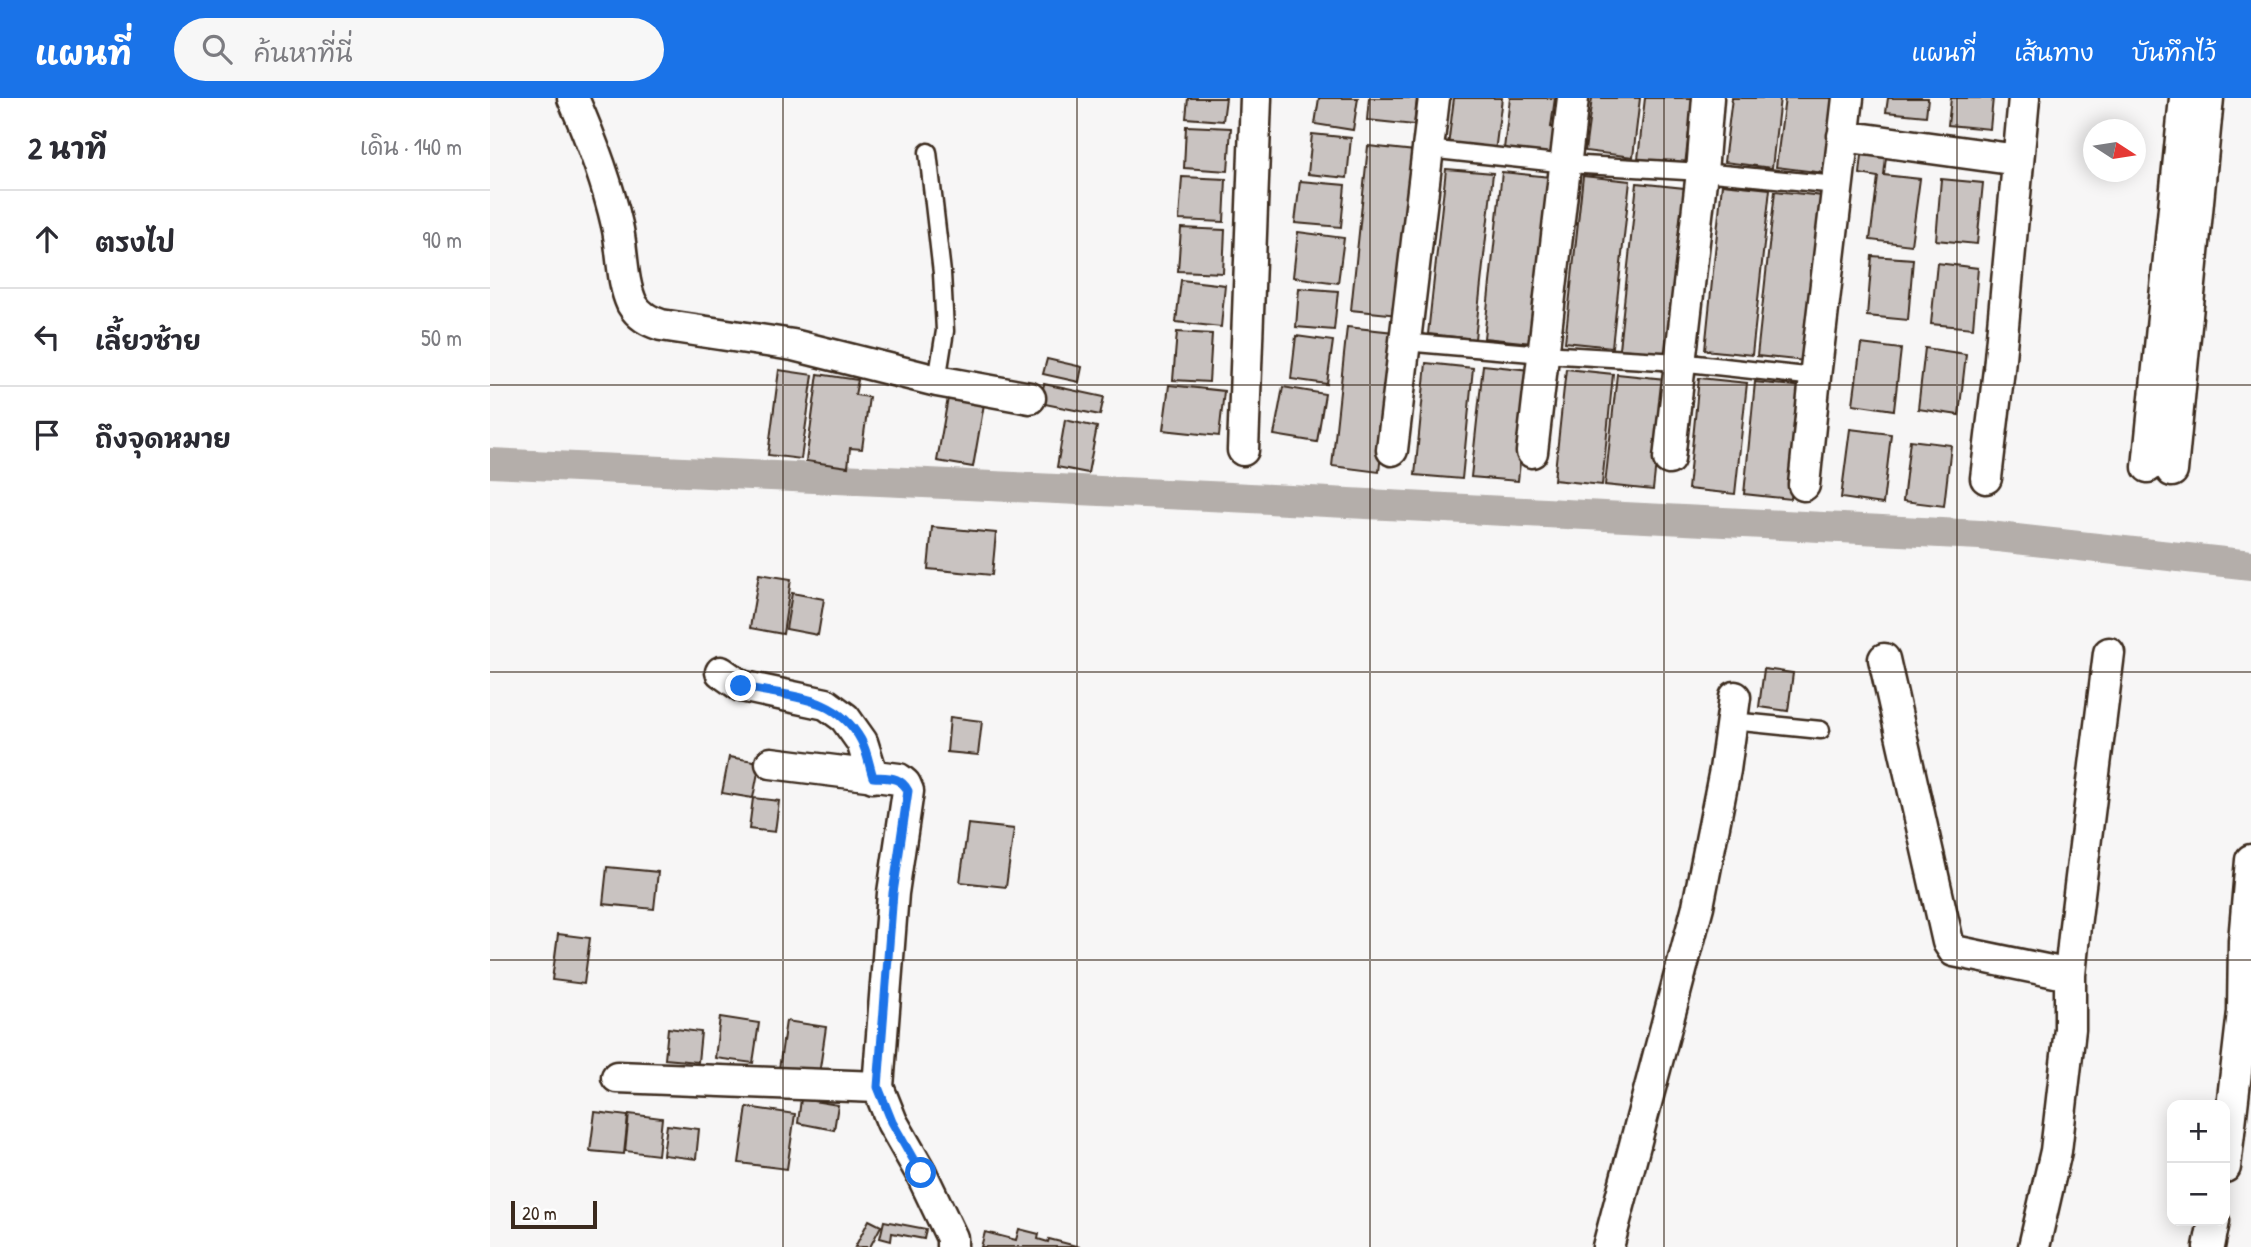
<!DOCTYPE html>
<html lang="th">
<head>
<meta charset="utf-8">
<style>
	body { margin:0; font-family:"Patrick Hand","Playpen Sans Thai",sans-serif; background:#f7f7f7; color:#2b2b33 }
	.controls { position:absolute; right:21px; bottom:21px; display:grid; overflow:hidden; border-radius:14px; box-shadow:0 4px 18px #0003 }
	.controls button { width:63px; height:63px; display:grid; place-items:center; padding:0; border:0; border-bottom:2px solid #e1e1e2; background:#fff; color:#2b2b33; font:35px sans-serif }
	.compass { position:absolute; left:1593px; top:21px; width:63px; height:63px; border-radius:50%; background:#fff; box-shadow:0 4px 18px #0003; rotate:102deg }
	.scale { position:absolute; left:21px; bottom:18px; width:86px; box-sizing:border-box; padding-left:7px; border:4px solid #3b2a1e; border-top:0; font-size:19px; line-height:24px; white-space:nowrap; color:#3b2a1e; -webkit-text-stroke:5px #fff; paint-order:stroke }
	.stop { position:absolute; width:21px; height:21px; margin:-16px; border:5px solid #1a73e8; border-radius:50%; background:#fff }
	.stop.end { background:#1a73e8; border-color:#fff; box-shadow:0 2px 7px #0008 }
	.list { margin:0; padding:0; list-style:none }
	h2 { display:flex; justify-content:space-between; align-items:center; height:91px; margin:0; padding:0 28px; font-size:30px }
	h2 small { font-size:23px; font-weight:400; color:#7c7c81 }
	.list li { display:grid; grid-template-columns:46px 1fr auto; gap:21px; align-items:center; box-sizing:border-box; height:98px; padding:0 28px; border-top:2px solid #e1e1e2 }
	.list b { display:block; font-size:26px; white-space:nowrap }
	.list em { font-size:23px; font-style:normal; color:#7c7c81 }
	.icon { flex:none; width:38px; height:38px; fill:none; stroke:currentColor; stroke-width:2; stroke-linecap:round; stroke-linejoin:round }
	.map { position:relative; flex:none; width:1761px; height:1149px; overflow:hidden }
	header { display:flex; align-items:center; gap:42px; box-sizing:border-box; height:98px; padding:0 35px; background:#1a73e8; color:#fff }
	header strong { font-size:33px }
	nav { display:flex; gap:38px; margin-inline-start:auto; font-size:24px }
	.search { width:490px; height:63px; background:#f7f7f7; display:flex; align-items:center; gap:18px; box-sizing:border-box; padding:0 24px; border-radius:38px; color:#7c7c81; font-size:26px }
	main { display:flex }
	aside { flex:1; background:#fff }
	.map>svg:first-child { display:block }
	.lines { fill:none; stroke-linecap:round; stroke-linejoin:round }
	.canal { stroke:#b4aeaa; stroke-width:30 }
	.building { fill:#c9c3c1; stroke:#3b2a1e; stroke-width:2 }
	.service-casing { stroke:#3b2a1e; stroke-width:21 }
	.minor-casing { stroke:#3b2a1e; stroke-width:35 }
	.service { stroke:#fff; stroke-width:16 }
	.minor { stroke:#fff; stroke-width:30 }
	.route { stroke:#1a73e8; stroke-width:9 }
	.grid { fill:none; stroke:#3b2a1e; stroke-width:2; stroke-opacity:0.55 }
</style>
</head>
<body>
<header>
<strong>แผนที่</strong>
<div class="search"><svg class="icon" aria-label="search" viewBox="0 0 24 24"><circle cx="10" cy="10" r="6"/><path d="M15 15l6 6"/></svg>ค้นหาที่นี่</div>
<nav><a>แผนที่</a><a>เส้นทาง</a><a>บันทึกไว้</a></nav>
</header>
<main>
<aside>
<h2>2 นาที<small>เดิน · 140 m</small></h2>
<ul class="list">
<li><svg class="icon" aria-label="ahead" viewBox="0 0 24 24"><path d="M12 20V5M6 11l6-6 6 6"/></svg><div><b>ตรงไป</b></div><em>90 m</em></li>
<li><svg class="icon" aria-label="left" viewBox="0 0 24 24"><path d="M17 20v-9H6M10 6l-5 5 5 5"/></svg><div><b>เลี้ยวซ้าย</b></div><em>50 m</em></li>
<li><svg class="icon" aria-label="arrive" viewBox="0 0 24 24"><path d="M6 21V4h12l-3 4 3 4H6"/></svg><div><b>ถึงจุดหมาย</b></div></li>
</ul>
</aside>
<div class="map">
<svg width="1761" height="1149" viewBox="0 0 1761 1149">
	<rect width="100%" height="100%" fill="#f7f6f6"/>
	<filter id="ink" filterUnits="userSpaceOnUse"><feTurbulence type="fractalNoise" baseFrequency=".0143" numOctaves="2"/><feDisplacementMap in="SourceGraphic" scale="14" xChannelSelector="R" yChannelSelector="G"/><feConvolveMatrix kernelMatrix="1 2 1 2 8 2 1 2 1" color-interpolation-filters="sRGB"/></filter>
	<g filter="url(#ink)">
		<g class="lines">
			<path class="canal" d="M0,365L740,399L1490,437L1761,467"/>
		</g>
		<path class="building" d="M698,0H736L733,23L696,20Z
			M829,0H868L863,32L825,26Z
			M879,0H927L924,27L877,22Z
			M964,0H1012L1005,54L958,48Z
			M1020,0H1065L1061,29L1073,30L1069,59L1014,51Z
			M1102,0H1150L1143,59L1095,53Z
			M1155,0H1203L1195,67L1148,61Z
			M1242,0H1290L1282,70L1234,64Z
			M1295,0H1343L1334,75L1286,69Z
			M1398,0H1438L1436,18L1396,14Z
			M1461,0H1503L1500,31L1458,27Z
			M696,28L741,30L738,73L694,70Z
			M822,36L861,40L857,80L818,76Z
			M878,48L925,53L908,217L861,212Z
			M1372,57L1396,59L1394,77L1430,81L1421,147L1380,142L1388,79L1370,76Z
			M956,71L1003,75L985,241L938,236Z
			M1012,74L1060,79L1042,245L994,240Z
			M1093,78L1140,83L1122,249L1075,244Z
			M692,79L736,81L734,124L689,122Z
			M1451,81L1493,85L1487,146L1446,142Z
			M810,83L855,87L851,129L805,125Z
			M1147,85L1194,90L1176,255L1129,251Z
			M1232,86L1280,91L1262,257L1215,252Z
			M1285,93L1333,98L1315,263L1267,258Z
			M691,130L735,132L733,175L688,173Z
			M808,134L854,140L848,185L803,179Z
			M1382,158L1423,161L1418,222L1377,218Z
			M1447,165L1488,170L1483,230L1441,226Z
			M691,182L735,187L731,229L686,224Z
			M809,190L848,193L844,232L806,229Z
			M857,229L904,234L889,374L842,368Z
			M687,234L722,236L719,284L683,282Z
			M806,238L843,243L837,286L801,281Z
			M1371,246L1411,251L1404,312L1363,306Z
			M1435,250L1476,256L1469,317L1428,311Z
			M557,261L592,269L589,284L553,276Z
			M936,265L983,270L972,381L925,377Z
			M993,267L1040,272L1028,383L981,379Z
			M1076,271L1123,276L1112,387L1064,382Z
			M289,272L323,277L311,361L278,357Z
			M328,276L368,282L365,297L379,299L372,351L360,350L358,369L316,363Z
			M1127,276L1175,281L1163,392L1115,387Z
			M1209,280L1257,285L1245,396L1198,391Z
			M1265,284L1313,289L1301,401L1254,396Z
			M554,286L614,299L610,317L550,305Z
			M679,287L734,293L729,338L673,332Z
			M793,289L835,296L827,344L784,337Z
			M458,300L494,306L483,369L447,363Z
			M575,322L607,329L598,375L567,369Z
			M1360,331L1401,336L1393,406L1351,400Z
			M1420,342L1461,347L1454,408L1413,403Z
			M442,429L506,435L502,477L438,471Z
			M269,476L301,481L293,536L260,530Z
			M302,495L334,501L328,537L296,531Z
			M1274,571L1303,575L1298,613L1269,609Z
			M460,619L492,623L488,657L457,654Z
			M239,659L270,664L263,700L232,695Z
			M263,700L289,703L285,734L259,731Z
			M478,726L524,731L516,789L470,784Z
			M117,769L168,774L164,811L113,806Z
			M68,836L100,840L94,886L62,882Z
			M230,919L269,925L263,965L225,960Z
			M296,923L336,929L329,977L289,971Z
			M178,930L211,934L208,964L175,961Z
			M311,1001L348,1007L344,1032L308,1025Z
			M257,1009L305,1016L297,1071L249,1065Z
			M105,1014L138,1018L134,1056L100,1053Z
			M139,1016L172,1020L168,1057L135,1053Z
			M177,1027L209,1031L206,1061L173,1057Z
			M379,1122L391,1128L380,1149H365Z
			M394,1123L436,1131L434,1141L402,1135L401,1143L390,1140Z
			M529,1131L549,1136L548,1141L558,1144L559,1141L590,1149H491L495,1134L526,1142Z"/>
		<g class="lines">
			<g class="service-casing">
				<path id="service" d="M938,51L1077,66L1212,74L1347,87
					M438,54L452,175L455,233L447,283
					M914,244L1053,256L1189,264L1325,279
					M1242,623L1331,632"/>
			</g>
			<g class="minor-casing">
				<path id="minor" d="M83,0C101,41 117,83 127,127C133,152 131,182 142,206C149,218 159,223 171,227L303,247L447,283L540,300
					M1353,38L1528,62
					M753,352L766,0
					M902,352L944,0
					M1042,354L1083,0
					M1179,361L1212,74L1218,0
					M1658,369L1695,0
					M1682,373L1718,0
					M1496,380L1509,271L1534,0
					M1314,387L1325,279L1358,0
					M1394,561L1458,844L1464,853L1580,877
					M231,574L251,588L336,606L355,620L372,644L383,679
					M281,665L409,681L415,686L418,693L403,795L388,989L402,1024L431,1075L462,1140V1149
					M127,979L388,989
					M1735,1069L1753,914L1754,843L1761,762
					M1118,1149L1208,808L1235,672L1245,599
					M1544,1149L1566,1053L1580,931V877L1585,828L1619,555
					M1719,1149L1724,1123"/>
			</g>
			<use href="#service" class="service"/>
			<use href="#minor" class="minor"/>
		</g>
	</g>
	<g class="lines" filter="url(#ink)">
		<path class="route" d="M251,588C298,600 345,595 371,642C377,653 379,667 383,679C398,680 411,678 418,693L403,795L388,989L402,1024L431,1075"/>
	</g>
	<path class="grid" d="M293,0V1149M587,0V1149M880,0V1149M1174,0V1149M1467,0V1149M0,287H1761M0,574H1761M0,862H1761"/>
</svg>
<div class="controls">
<button>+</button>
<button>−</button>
</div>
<svg class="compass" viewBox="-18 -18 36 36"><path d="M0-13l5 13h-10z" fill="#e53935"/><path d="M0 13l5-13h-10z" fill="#7c7c81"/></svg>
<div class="scale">20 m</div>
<div class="stop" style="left:431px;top:1075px"></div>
<div class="stop end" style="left:251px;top:588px"></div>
</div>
</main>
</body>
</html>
